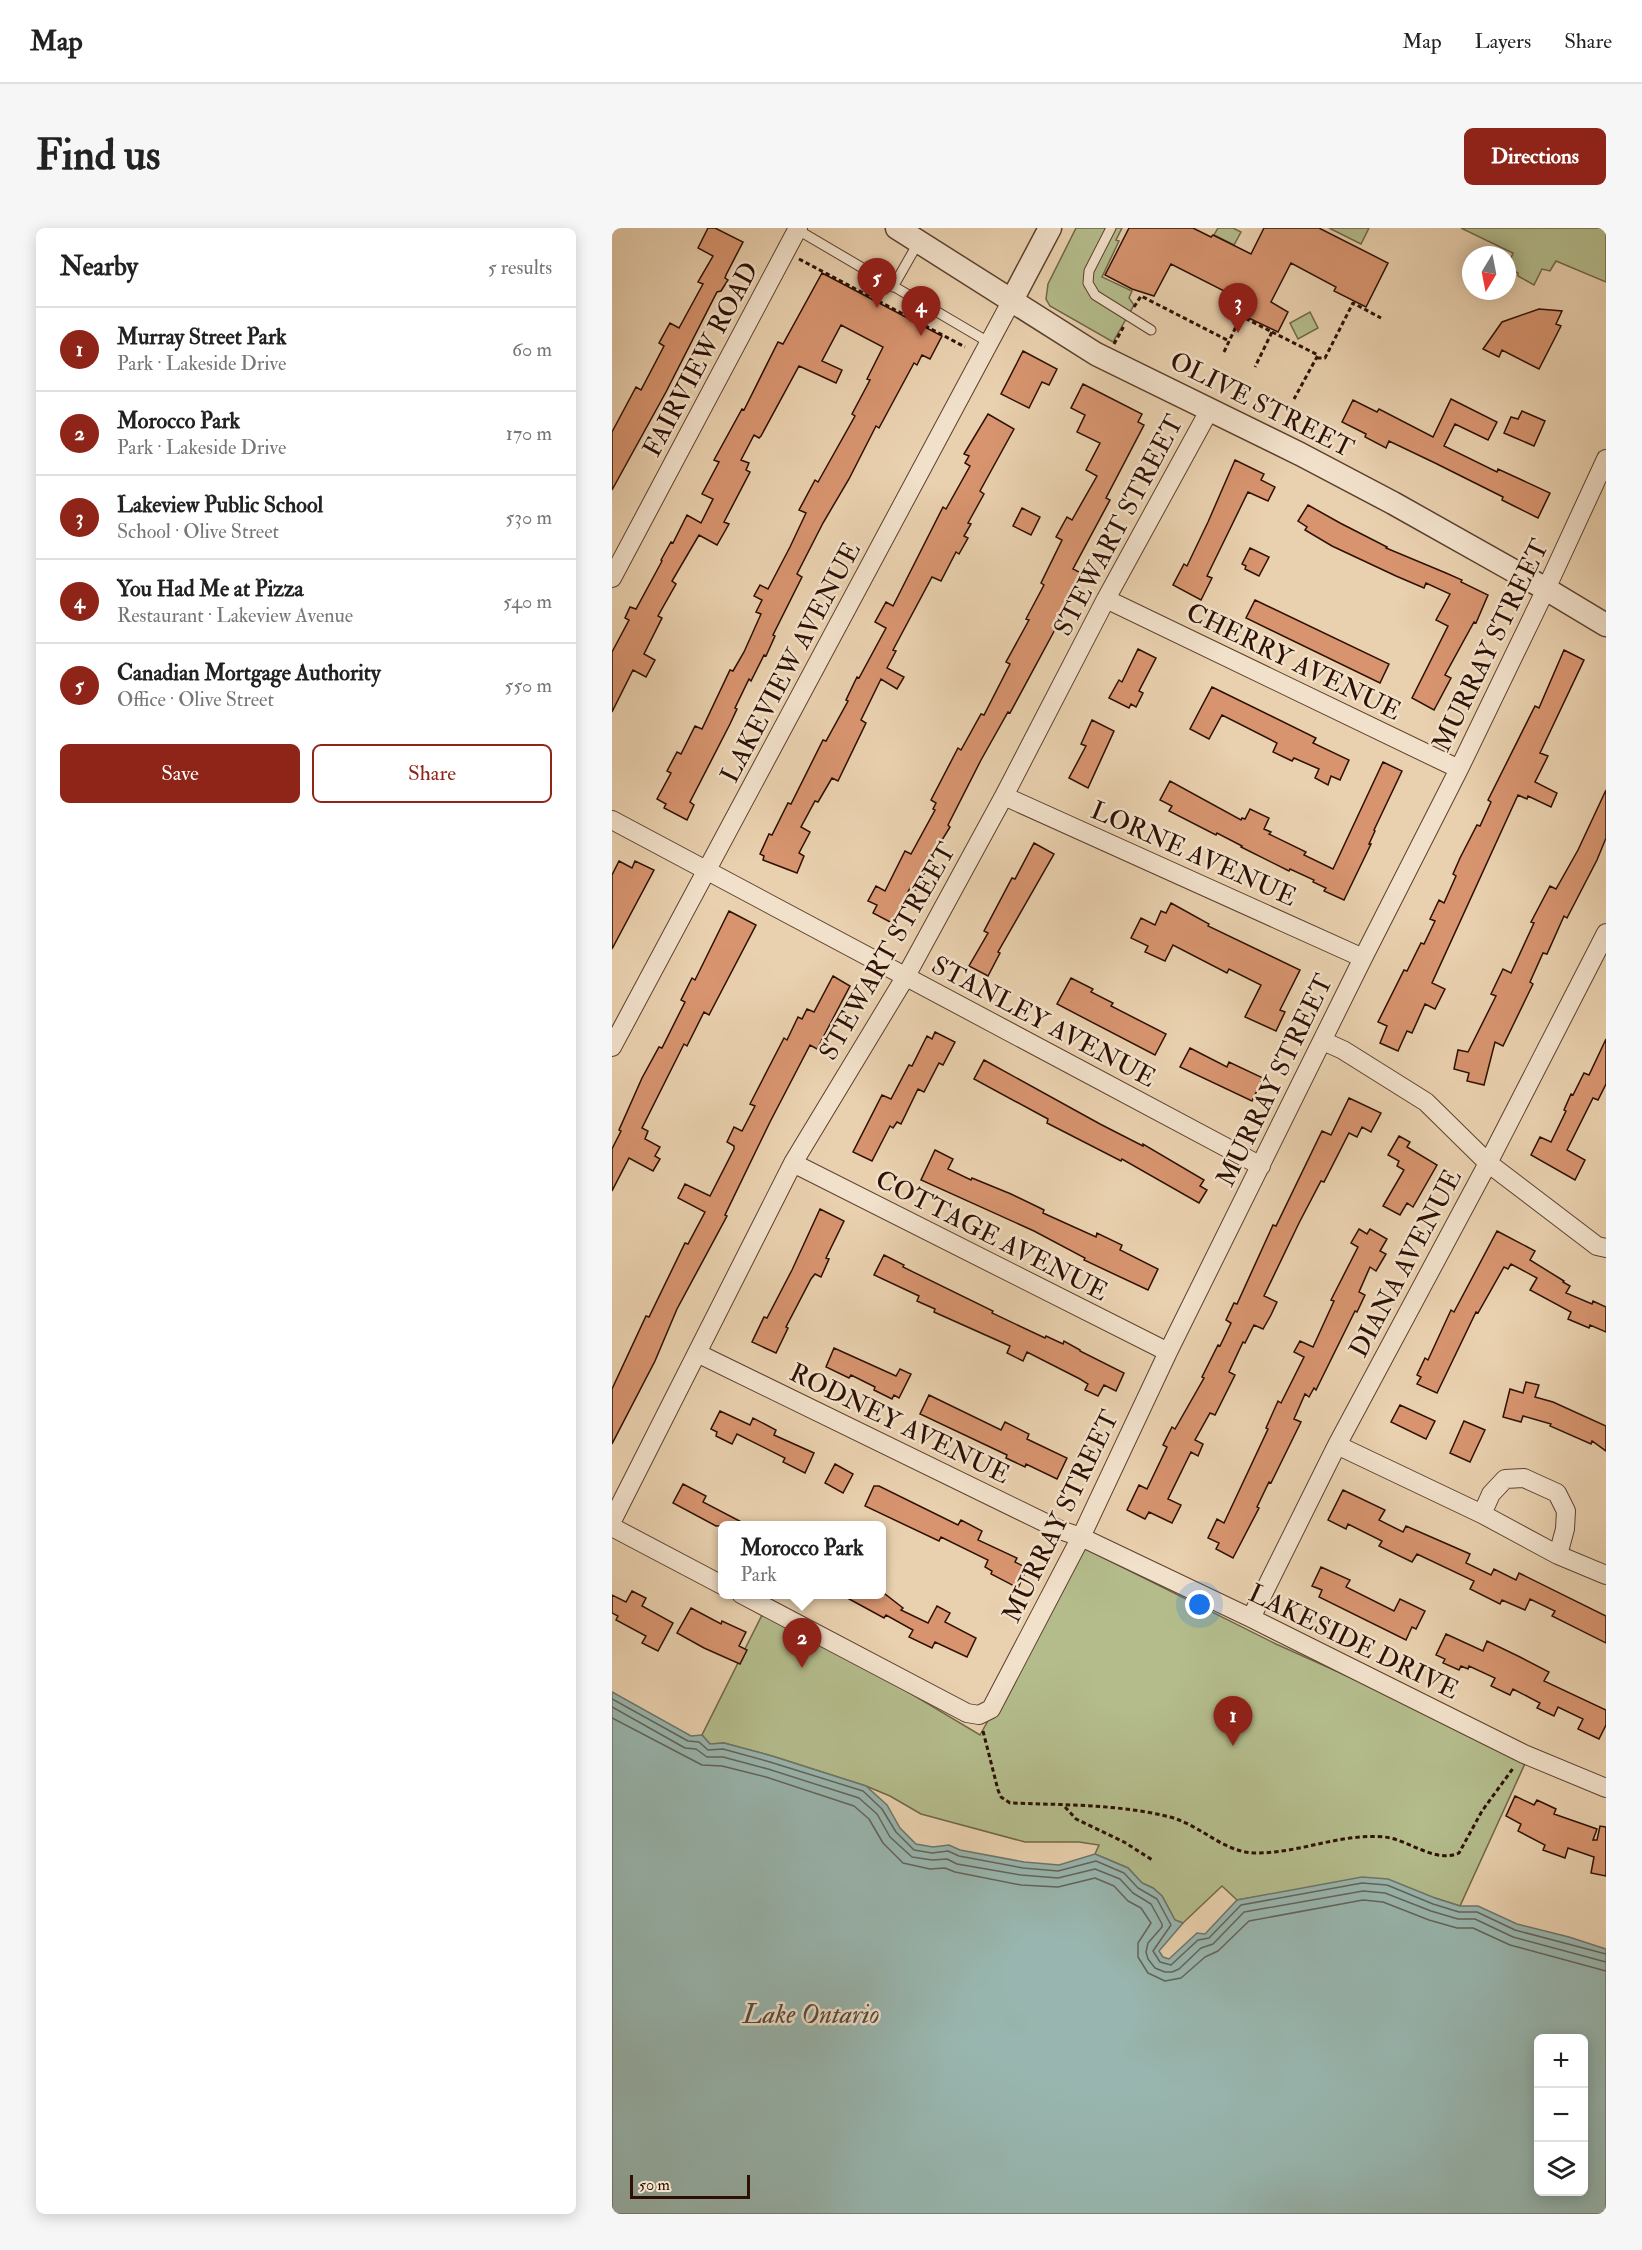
<!DOCTYPE html>
<html lang="en">
<head>
<meta charset="utf-8">
<style>
	body { margin:0; font-family:"IM FELL Double Pica",serif; background:#f6f6f6; color:#222 }
	.controls { position:absolute; right:18px; bottom:18px; display:grid; overflow:hidden; border-radius:9px; box-shadow:0 3px 15px #0003 }
	.controls button { width:54px; height:54px; display:grid; place-items:center; padding:0; border:0; border-bottom:2px solid #e0e0e0; background:#fff; color:#222; font:30px sans-serif }
	.compass { position:absolute; left:850px; top:18px; width:54px; height:54px; border-radius:50%; background:#fff; box-shadow:0 3px 15px #0003; rotate:190deg }
	.scale { position:absolute; left:18px; bottom:15px; width:120px; box-sizing:border-box; padding-left:6px; border:3px solid #2d1003; border-top:0; font-size:16px; line-height:21px; white-space:nowrap; color:#2d1003; -webkit-text-stroke:4px #f1e0ca; paint-order:stroke }
	.you { position:absolute; left:588px; top:1377px; width:21px; height:21px; margin:-15px; border:4px solid #fff; border-radius:50%; background:#1a73e8; box-shadow:0 0 0 9px #1a73e833 }
	.badge { display:grid; place-items:center; width:39px; height:39px; border-radius:50%; background:#8f2418; color:#fff; font-size:20px; font-weight:700 }
	.pin { position:absolute; translate:-50% -50px; filter:drop-shadow(0 2px 3px #0008) }
	.pin::after { content:''; position:absolute; top:32px; width:21px; height:18px; background:inherit; clip-path:polygon(0 0,100% 0,50% 100%) }
	.popup { position:absolute; left:106px; top:1293px; width:168px; height:78px; box-sizing:border-box; display:grid; place-content:center; border-radius:9px; background:#fff; filter:drop-shadow(0 2px 4px #0005); font-size:20px; white-space:nowrap; color:#767676 }
	.popup b { font-size:22px; color:#222 }
	.popup::after { content:''; position:absolute; left:50%; top:100%; margin-left:-12px; border:12px solid transparent; border-top-color:#fff }
	.list { margin:0; padding:0; list-style:none }
	h2 { display:flex; justify-content:space-between; align-items:center; height:78px; margin:0; padding:0 24px; font-size:26px }
	h2 small { font-size:20px; font-weight:400; color:#767676 }
	.list li { display:grid; grid-template-columns:39px 1fr auto; gap:18px; align-items:center; box-sizing:border-box; height:84px; padding:0 24px; border-top:2px solid #e0e0e0 }
	.list b { display:block; font-size:22px; white-space:nowrap }
	.list p { margin:0; font-size:20px; white-space:nowrap; color:#767676 }
	.list em { font-size:20px; font-style:normal; color:#767676 }
	.actions { display:flex; gap:12px; padding:18px 24px }
	.actions a { flex:1; padding:14px 0; border:2px solid #8f2418; border-radius:9px; text-align:center; font-size:21px; color:#8f2418 }
	.actions .main { background:#8f2418; color:#fff }
	.icon { flex:none; width:33px; height:33px; fill:none; stroke:currentColor; stroke-width:2; stroke-linecap:round; stroke-linejoin:round }
	.map { position:relative; flex:none; width:994px; height:1986px; overflow:hidden; border-radius:9px }
	header { display:flex; align-items:center; gap:36px; box-sizing:border-box; height:84px; padding:0 30px; background:#fff; border-bottom:2px solid #e0e0e0 }
	header strong { font-size:28px }
	nav { display:flex; gap:33px; margin-inline-start:auto; font-size:21px }
	.intro { display:flex; align-items:center; justify-content:space-between; box-sizing:border-box; height:144px; padding:0 36px }
	h1 { margin:0; font-size:42px }
	.button { padding:15px 27px; border-radius:9px; background:#8f2418; color:#fff; font-size:21px; font-weight:700 }
	main { display:flex; gap:36px; padding:0 36px }
	aside { flex:1; background:#fff; border-radius:9px; box-shadow:0 3px 15px #0003 }
	.map>svg:first-child { display:block }
	.green { fill:#b4bc8c; stroke:#706648; stroke-width:1.5 }
	.water { fill:#98b6af; stroke:#6d746a; stroke-width:1.5; fill-rule:evenodd }
	.lines { fill:none; stroke-linecap:round; stroke-linejoin:round }
	.shore { stroke:#626359; stroke-width:1.5 }
	.building { fill:#d7946f; stroke:#2d1003; stroke-width:1.5 }
	.service-casing { stroke:#5c402e; stroke-width:11 }
	.minor-casing { stroke:#5c402e; stroke-width:20 }
	.tertiary-casing { stroke:#5c402e; stroke-width:25 }
	.path { stroke:#2d1003; stroke-width:3; stroke-dasharray:4.5 3; stroke-linecap:butt }
	.service { stroke:#f1e0ca; stroke-width:9 }
	.minor { stroke:#f1e0ca; stroke-width:18 }
	.tertiary { stroke:#f1e0ca; stroke-width:22 }
	.labels { text-anchor:middle; stroke-width:5; stroke-linejoin:round; paint-order:stroke }
	.street-label { font-size:26px; fill:#2d1003; stroke:#f1e0ca }
	.water-label { font-size:27px; font-style:italic; fill:#524a3f; stroke:#f1e0ca }
</style>
</head>
<body>
<header>
<strong>Map</strong>
<nav><a>Map</a><a>Layers</a><a>Share</a></nav>
</header>
<div class="intro"><h1>Find us</h1><a class="button">Directions</a></div>
<main>
<aside>
<h2>Nearby<small>5 results</small></h2>
<ul class="list">
<li><span class="badge">1</span><div><b>Murray Street Park</b><p>Park · Lakeside Drive</p></div><em>60 m</em></li>
<li><span class="badge">2</span><div><b>Morocco Park</b><p>Park · Lakeside Drive</p></div><em>170 m</em></li>
<li><span class="badge">3</span><div><b>Lakeview Public School</b><p>School · Olive Street</p></div><em>530 m</em></li>
<li><span class="badge">4</span><div><b>You Had Me at Pizza</b><p>Restaurant · Lakeview Avenue</p></div><em>540 m</em></li>
<li><span class="badge">5</span><div><b>Canadian Mortgage Authority</b><p>Office · Olive Street</p></div><em>550 m</em></li>
</ul>
<div class="actions"><a class="main">Save</a><a>Share</a></div>
</aside>
<div class="map">
<svg width="994" height="1986" viewBox="0 0 994 1986">
	<rect width="100%" height="100%" fill="#e9d0ae"/>
	<filter id="stains"><feTurbulence type="fractalNoise" baseFrequency=".00333" numOctaves="4"/><feColorMatrix values="0 0 0 0 .2 0 0 0 0 .09 0 0 0 0 .02 0 0 0 .5 -.17"/></filter>
	<radialGradient id="worn" r=".72"><stop offset=".6" stop-color="#630" stop-opacity="0"/><stop offset="1" stop-color="#630" stop-opacity=".3"/></radialGradient>
	<path class="green" d="M464,0H510L504,12L507,13L490,49L520,63L517,70L522,77L501,114L438,78L434,71L436,56Z
		M606,0H621L629,4L622,17L602,7Z
		M717,0H757L749,16Z
		M849,0H994V54L944,33L938,43L930,41L922,57L906,48V45L895,40L901,25Z
		M698,84L706,100L686,111L678,95Z
		M472,1320L664,1416L916,1529L848,1678L823,1670L669,1665L625,1672L610,1658L571,1695L563,1692L550,1668L541,1660L530,1655L516,1640L483,1626L487,1617L467,1614H413L309,1586L278,1568L254,1558L160,1528L112,1515L98,1516L90,1507L154,1379L368,1507Z"/>
	<path class="water" d="M0,1464L79,1508L90,1507L98,1516L112,1515L160,1528L254,1558L275,1577L288,1600L304,1616L321,1619L337,1617L348,1622L412,1634L447,1637L483,1626L516,1640L530,1655L541,1660L550,1668L563,1692L571,1695L547,1723L551,1729L557,1731L585,1705L593,1706L625,1672L750,1649L776,1651L823,1670L848,1678H866L905,1696L957,1709L994,1721V1986H0ZM927,1810H972V1964H927Z"/>
	<g class="lines">
		<path class="shore" d="M0,1471L76,1513L87,1514L96,1522L111,1521L158,1534L251,1563L270,1581L284,1604L302,1622L320,1625L336,1623L347,1628L411,1640L446,1643L484,1633L512,1645L526,1660L545,1671L559,1697L541,1723L548,1734L559,1737L586,1712L597,1710L629,1677L750,1655L775,1657L821,1676L847,1684H865L903,1702L994,1726
			M0,1479L73,1520L84,1521L95,1529H111L156,1541L247,1570L265,1586L278,1609L300,1629L320,1632L335,1631L345,1636L409,1647L446,1650L483,1641L508,1651L521,1665L539,1676L550,1696V1699L536,1715L534,1724L536,1731L543,1740L553,1744H560L567,1741L589,1720L601,1716L632,1684L751,1663L773,1665L819,1683L846,1691H863L901,1709L994,1734
			M0,1490L90,1537L110,1538L154,1549L242,1578L257,1591L271,1615L291,1635L318,1641L333,1640L343,1644L409,1657L446,1659L483,1650L502,1658L516,1673L529,1680L539,1695L526,1715V1729L536,1745L553,1753L569,1750L593,1729L606,1723L637,1693L751,1672L771,1674L817,1692L845,1700H861L898,1717L994,1743"/>
	</g>
	<path class="building" d="M96,0H103L131,14L114,47L113,50L116,52L109,63L105,64L54,164L0,262V204L24,159L29,162L52,118L47,115L58,95L67,100L91,56L86,54L101,28L86,20Z
		M517,0H581L599,9L601,7L639,26L652,0H707L776,35L754,79L722,63L724,59L679,35L659,74L676,84L666,104L626,85L632,73L559,36L542,68L520,61L493,47Z
		M210,45L330,108L318,131L310,127L305,137L302,135L267,200L264,198L237,251L211,295L185,346L190,349L161,407L163,408L154,428L152,427L139,453L137,451L123,480L125,481L118,496L78,574L82,577L75,592L52,580L54,576L45,571L59,545L55,543L65,524L69,526L83,498L90,501L118,442L121,443L132,424L149,386L144,384L150,372L142,368L148,357L156,361L178,319L194,285L187,282L203,252L206,254L243,188L240,186L258,152L255,151L271,119L229,97L210,133L230,142L224,155L187,138L149,208L147,210L142,207L129,232L137,235L134,242L138,244L112,294L117,296L105,317L87,307L60,353L64,356L46,388L50,390L32,426L43,432L34,449L21,442L0,484V424L17,392L13,390L18,379L24,381L50,333L49,332L59,314L61,315L75,287L89,295L101,271L90,266L107,234L102,232L130,181L132,182L166,114L171,116Z
		M927,81L950,83L944,96L949,98L927,141L890,122L887,129L871,121L890,94Z
		M411,123L445,141L437,157L430,154L417,180L389,166Z
		M471,156L530,186L526,194L532,197L494,270L498,272L461,341L471,346L453,383L398,485L396,484L369,532L336,597L338,599L322,625L304,662L298,660L280,695L261,685L265,677L256,673L264,658L273,663L293,623L299,626L323,582L321,581L324,575L319,572L346,520L349,522L369,486L372,487L398,436L394,434L417,392L414,391L432,357L429,355L450,312L444,309L455,289L460,292L485,248L474,242L488,215L465,204L473,187L459,180Z
		M839,171L885,194L876,212L843,196L832,218L885,244L886,241L938,265L926,290L890,272L891,269L823,235L777,213L774,220L753,209L754,206L730,194L741,172L765,184L767,181L821,209Z
		M910,183L933,193L922,218L892,205L899,189L906,191Z
		M376,186L402,201L368,263L372,266L356,295L359,296L352,308L356,310L347,326L344,324L329,353L320,349L281,422L284,423L275,440L292,449L285,461L269,451L249,492L254,495L226,553L220,550L206,574L203,573L189,599L198,604L187,625L192,628L185,645L151,632L152,628L148,626L157,606L160,607L176,575L179,576L211,512L214,513L236,473L234,472L245,449L247,450L274,400L263,394L274,374L281,378L331,279L334,281L358,238L353,235L357,228L352,226Z
		M623,232L652,246L649,252L663,259L656,273L636,264L595,348L600,350L589,372L561,357L572,336L575,338L596,294Z
		M696,277L728,295L775,319L774,320L834,345L850,352L849,354L876,367L864,395L862,394L833,447L839,450L822,482L800,470L836,398L824,392L838,366L814,355L812,360L784,348L720,318L693,302L695,299L686,293Z
		M410,280L428,289L419,307L401,298Z
		M638,320L657,329L647,348L633,341L634,338L630,336Z
		M643,372L777,436L768,455L634,390Z
		M526,421L544,430L527,463L531,465L524,479L519,476L517,480L497,470L507,452L510,454Z
		M952,422L972,432L928,525L936,528L923,554L945,565L939,579L916,568L915,571L906,567L820,755L833,761L823,781L813,776L800,805L795,803L786,823L768,815L775,798L766,794L792,742L795,743L809,715L812,716L823,693L818,691L827,672L832,675L844,648L841,646L848,630L865,597L868,598L879,574L876,572L923,478L927,480Z
		M600,459L704,510L701,515L737,532L728,552L719,548L716,557L703,550L707,541L682,530L680,533L661,524L665,515L610,487L597,511L578,501Z
		M480,492L502,503L476,560L457,550L474,518L469,516Z
		M771,534L790,543L762,602L763,603L757,616H759L732,672L712,663L714,660L701,654L702,652L678,641L677,643L629,619L630,618L605,605L604,607L557,583L560,578L548,572L558,553L629,592L630,590L633,591L638,581L657,590L652,601L659,604L657,606L694,624L692,627L721,641Z
		M994,562V610L985,632L955,690L952,688L935,726L931,725L918,754L921,756L891,818L883,814L872,857L855,853L857,845L842,841L846,822L856,824L884,768L879,766L891,741L899,745L922,695L919,694L938,658L944,661L966,622Z
		M422,615L442,626L386,724L388,725L376,748L357,738L376,705L372,703L400,650L403,651Z
		M7,633L20,640L23,633L42,642L0,721V647Z
		M559,675L597,696L596,698L688,742L668,782L673,784L664,803L633,789L649,757L617,741L615,745L561,717L553,733L533,724L536,718L519,710L529,690L543,697L549,683L554,685Z
		M117,683L144,697L97,787L92,784L75,818L72,816L30,900L36,903L33,911L48,919L43,928L48,931L41,943L17,930L0,963V921L9,903L7,902L30,850L47,819L50,820L73,774L69,772L80,750L83,752Z
		M221,748L238,758L205,821L198,817L158,894L113,987L115,988L65,1081L43,1133L0,1216V1161L34,1088L37,1089L73,1015L76,1016L93,984L66,970L73,956L98,968L122,921V918L115,914L122,899L130,903L143,878L138,876L172,810L175,812L186,789L190,791L195,781L202,784Z
		M459,750L481,761L479,764L501,775L499,778L554,806L543,827L445,776Z
		M323,804L343,814L331,837L327,835L312,864L306,861L289,896L285,894L281,900L278,898L260,933L241,924L270,867L279,871L297,837L300,838L315,808L320,811Z
		M994,811V856L986,872L981,870L955,922L973,932L963,952L919,927L928,909L939,914L954,883L952,882L959,866L961,867L972,845L977,847Z
		M578,820L615,839L617,834L651,850L640,873L568,839Z
		M372,832L488,896L531,918V916L592,952L588,958L595,962L587,975L510,931L509,933L435,895L436,891L362,851Z
		M737,870L769,885L759,904L750,899L745,909L737,905L712,954L709,953L687,995L652,1068L665,1074L659,1087L651,1101L642,1097L633,1115L631,1114L617,1144L623,1147L603,1187L598,1185L583,1212L591,1216L586,1228L579,1224L556,1271L569,1277L560,1295L537,1284L533,1291L515,1282L527,1257L535,1261L555,1219L551,1217L560,1199L563,1201L592,1150L590,1149L606,1117L608,1118L619,1095L614,1092L622,1075L625,1076L661,997L664,998L710,903L719,907Z
		M787,908L798,914L795,919L825,937L801,979L795,975L788,987L771,978L792,942L785,938L787,933L776,927Z
		M323,922L341,931L336,941L359,952L360,950L399,966L426,979L432,982L431,985L484,1009L485,1005L510,1017L508,1022L546,1041L536,1062L472,1032L473,1030L422,1003L309,952Z
		M208,981L232,993L214,1030L217,1031L209,1049L203,1046L199,1051L174,1099L176,1100L164,1125L140,1114L152,1089L155,1090L180,1042Z
		M747,1001L755,1006L758,1001L775,1011L768,1023L774,1026L764,1043L758,1039L747,1064L753,1067L745,1084L743,1083L704,1162L702,1160L697,1169L693,1166L682,1191L689,1194L659,1255L657,1254L645,1279L647,1280L621,1330L604,1321L607,1315L596,1310L605,1291L612,1295L656,1201L654,1200L666,1173L669,1175L692,1129L682,1124L688,1113L701,1119L722,1073L719,1072L746,1019L739,1015Z
		M885,1003L923,1023L918,1032L952,1053L951,1054L958,1058L954,1065L980,1076L981,1073L994,1079V1104L978,1097L977,1100L956,1091L959,1084L918,1062L925,1050L899,1036L896,1041L892,1039L866,1085L864,1084L825,1165L805,1156L809,1149L805,1147L813,1130L816,1132L839,1082L842,1084Z
		M272,1027L292,1037L291,1039L381,1083L380,1085L433,1110L434,1108L451,1116L452,1113L468,1122V1123L512,1145L504,1163L492,1157L486,1168L473,1162L476,1156L468,1151L415,1124L411,1133L395,1125L398,1118L322,1084L323,1081L305,1073L307,1068L262,1047Z
		M222,1120L284,1148L288,1141L299,1146L287,1170L282,1167L280,1171L262,1162L263,1159L239,1147L237,1150L214,1139Z
		M914,1154L927,1157L923,1169L941,1174L994,1198V1223L980,1213L979,1216L938,1198L939,1196L911,1188L909,1194L891,1189L898,1161L911,1165Z
		M317,1167L389,1202L393,1194L417,1206L415,1211L455,1230L445,1251L414,1236L413,1239L394,1230L395,1227L308,1186Z
		M788,1177L823,1193L814,1211L779,1194Z
		M108,1183L138,1197L141,1190L164,1202L162,1207L202,1225L193,1245L171,1234L173,1230L125,1206L120,1216L104,1208L105,1204L99,1201Z
		M852,1193L873,1202L858,1234L838,1225Z
		M223,1236L241,1246L231,1265L213,1255Z
		M71,1256L94,1268L91,1274L137,1298H104L61,1275Z
		M262,1258H267L346,1297L349,1292L370,1303L366,1312L405,1330L403,1334L415,1340L406,1360L379,1346L380,1343L373,1339L376,1332L329,1309L327,1313L253,1278Z
		M731,1262L773,1282L767,1292L791,1304L794,1298L858,1326L854,1335L879,1347L882,1341L904,1352L907,1345L994,1388V1415L940,1388L943,1383L918,1371L913,1382L890,1372L888,1376L858,1361L862,1353L805,1326L800,1334L767,1318L770,1313L736,1296L734,1301L716,1292Z
		M709,1339L738,1352L734,1359L782,1383L788,1371L813,1383L804,1401L800,1399L794,1412L707,1369L710,1362L700,1358Z
		M20,1363L34,1370L30,1378L61,1395L46,1423L30,1415L34,1408L4,1392L6,1388L0,1385V1367L14,1374Z
		M228,1366H273L291,1380L289,1382L316,1395L325,1378L338,1385L333,1394L364,1410L355,1429L323,1414L320,1420L297,1409L301,1402L274,1387L272,1390Z
		M79,1380L109,1396L110,1393L134,1404L127,1418L135,1422L128,1436L92,1420L65,1405Z
		M834,1406L871,1423L875,1413L908,1429L937,1444L932,1453L994,1482V1497L987,1511L966,1501L971,1491L946,1479L942,1488L925,1480L928,1475L901,1461L898,1467L879,1458L883,1450L857,1438L856,1441L849,1438L847,1442L831,1435L833,1431L824,1427Z
		M903,1568L922,1577L925,1572L944,1581L942,1586L985,1601L981,1612H985L988,1598L994,1599V1648L979,1645L982,1629L956,1620L953,1630L931,1622L933,1617L906,1603L909,1596L894,1588Z"/>
	<g class="lines">
		<g class="service-casing">
			<path id="service" d="M499,0L477,43L476,55L483,67L539,102
				M186,2L378,115
				M281,59L306,15"/>
		</g>
		<g class="minor-casing">
			<path id="minor" d="M0,350L186,0
				M494,371L847,541
				M392,568L751,730
				M0,592L649,938
				M711,813L731,822L814,874L876,935L985,1018L994,1020
				M0,819L400,72
				M181,935L556,1124
				M85,1125L448,1302L469,1309L639,1390L912,1526L994,1560
				M725,1217L870,1286L946,1327L994,1347
				M870,1286L879,1266L893,1251L912,1250L945,1265L954,1283L953,1301L946,1327
				M0,1293L181,935L294,748L392,568L494,371L598,181
				M0,1299L110,1357
				M129,1366L355,1485L367,1487L379,1481L469,1309L556,1124L751,730L847,541L934,361L994,231
				M639,1390L725,1217L876,935L994,705"/>
		</g>
		<g class="tertiary-casing">
			<path id="tertiary" d="M285,0L484,126L688,226L781,275L934,361L994,397
				M400,72L438,0"/>
		</g>
		<path class="path" d="M187,31L353,119
			M522,79L529,68L617,113
			M660,104L706,127L682,171
			M502,116L512,98
			M612,124L629,88L660,104L643,139
			M705,130H713L741,75L769,90
			M594,159L602,143
			M625,174L633,158
			M371,1503L386,1562L389,1569L398,1575C451,1577 506,1576 558,1589C591,1598 611,1625 645,1625C688,1625 729,1605 772,1609C796,1611 823,1636 847,1625L870,1583L902,1539
			M453,1579L464,1591L512,1614L542,1633"/>
		<use href="#service" class="service"/>
		<use href="#minor" class="minor"/>
		<use href="#tertiary" class="tertiary"/>
	</g>
	<g class="labels">
		<g class="street-label">
			<text transform="translate(88 131) rotate(-62)" y="9">FAIRVIEW ROAD</text>
			<text transform="translate(650 176) rotate(27)" y="9">OLIVE STREET</text>
			<text transform="translate(506 297) rotate(-62)" y="9">STEWART STREET</text>
			<text transform="translate(878 417) rotate(-64)" y="9">MURRAY STREET</text>
			<text transform="translate(682 433) rotate(26)" y="9">CHERRY AVENUE</text>
			<text transform="translate(178 434) rotate(-62)" y="9">LAKEVIEW AVENUE</text>
			<text transform="translate(582 625) rotate(24)" y="9">LORNE AVENUE</text>
			<text transform="translate(275 723) rotate(-60)" y="9">STEWART STREET</text>
			<text transform="translate(432 793) rotate(28)" y="9">STANLEY AVENUE</text>
			<text transform="translate(662 852) rotate(-64)" y="9">MURRAY STREET</text>
			<text transform="translate(380 1007) rotate(27)" y="9">COTTAGE AVENUE</text>
			<text transform="translate(793 1035) rotate(-62)" y="9">DIANA AVENUE</text>
			<text transform="translate(288 1195) rotate(26)" y="9">RODNEY AVENUE</text>
			<text transform="translate(448 1288) rotate(-64)" y="9">MURRAY STREET</text>
			<text transform="translate(742 1413) rotate(26)" y="9">LAKESIDE DRIVE</text>
		</g>
		<g class="water-label">
			<text x="199" y="1795">Lake Ontario</text>
		</g>
	</g>
	<rect width="100%" height="100%" filter="url(#stains)"/>
	<rect width="100%" height="100%" fill="url(#worn)"/>
</svg>
<div class="controls">
<button>+</button>
<button>−</button>
<button><svg class="icon" aria-label="layers" viewBox="0 0 24 24"><path d="M12 4l9 5-9 5-9-5zM3 14l9 5 9-5"/></svg></button>
</div>
<svg class="compass" viewBox="-18 -18 36 36"><path d="M0-13l5 13h-10z" fill="#e53935"/><path d="M0 13l5-13h-10z" fill="#767676"/></svg>
<div class="scale">50 m</div>
<div class="you"></div>
<div class="pin badge" style="left:621px;top:1518px">1</div>
<div class="pin badge" style="left:190px;top:1440px">2</div>
<div class="popup"><b>Morocco Park</b>Park</div>
<div class="pin badge" style="left:626px;top:105px">3</div>
<div class="pin badge" style="left:309px;top:108px">4</div>
<div class="pin badge" style="left:265px;top:80px">5</div>
</div>
</main>
</body>
</html>
